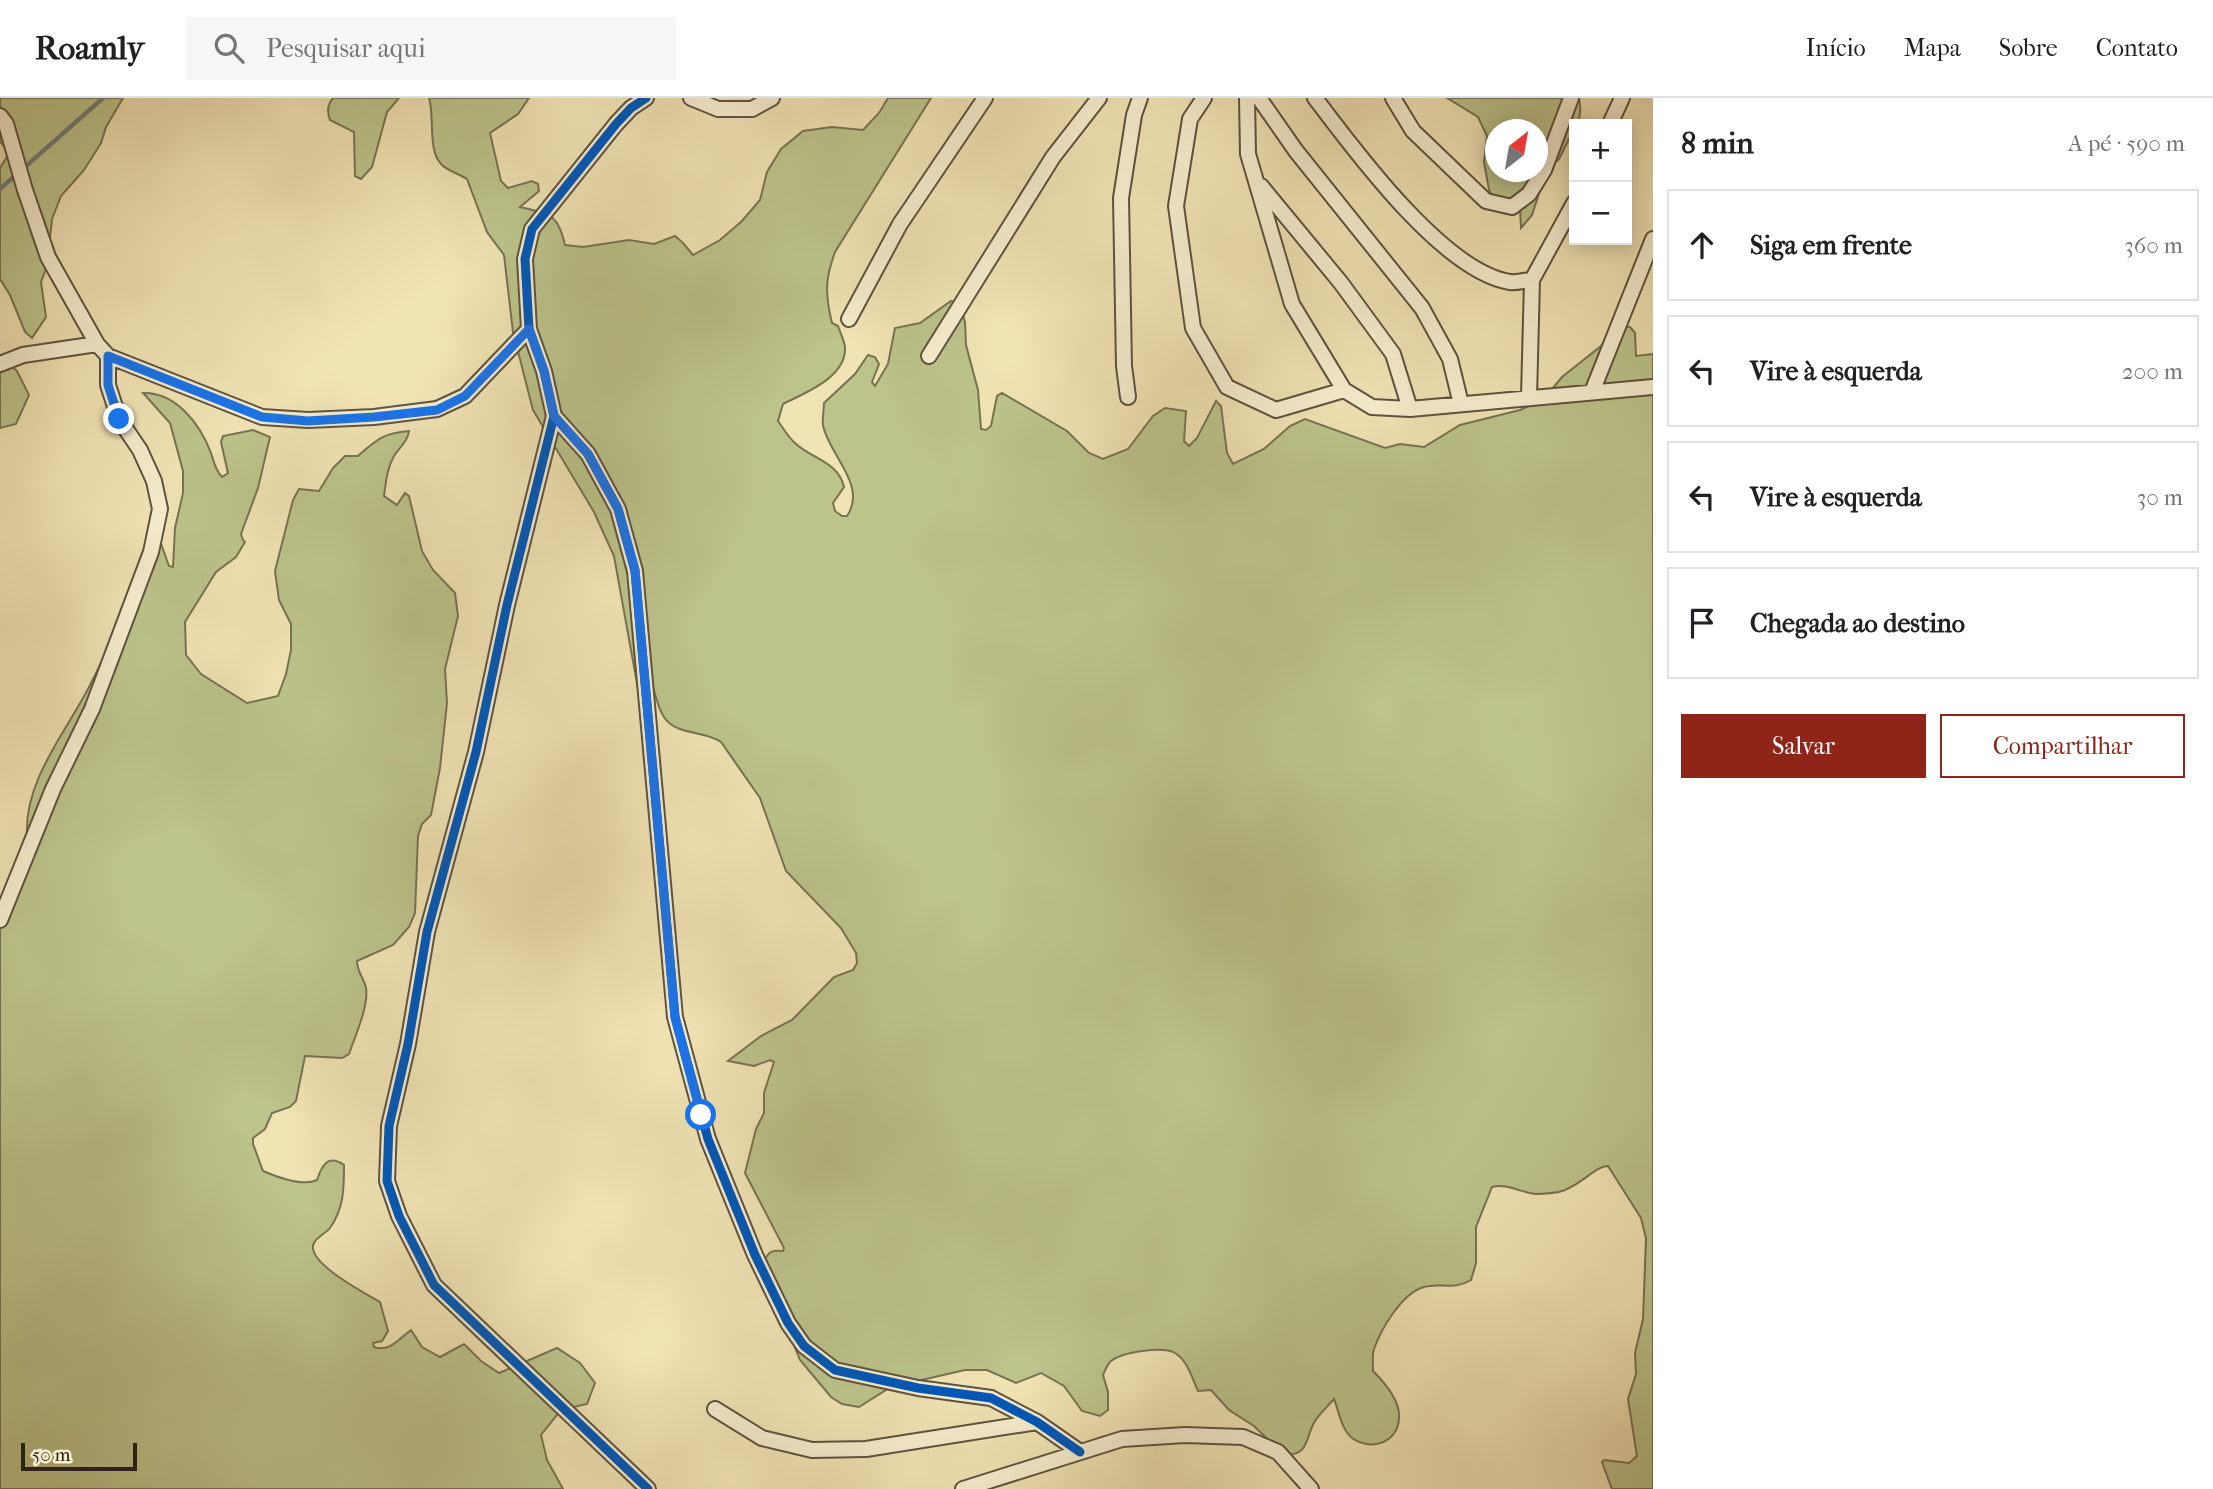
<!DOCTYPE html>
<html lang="pt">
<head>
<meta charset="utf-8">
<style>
	body { margin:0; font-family:"IM FELL French Canon",serif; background:#f6f6f6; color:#202124 }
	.controls { position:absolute; right:21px; top:21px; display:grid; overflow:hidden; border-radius:0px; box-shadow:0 4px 18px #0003 }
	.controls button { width:63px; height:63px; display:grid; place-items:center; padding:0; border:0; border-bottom:2px solid #e0e0e0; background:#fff; color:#202124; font:35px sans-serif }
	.compass { position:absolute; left:1485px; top:21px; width:63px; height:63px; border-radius:50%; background:#fff; box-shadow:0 4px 18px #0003; rotate:31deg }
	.scale { position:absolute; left:21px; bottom:18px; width:116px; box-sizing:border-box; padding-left:7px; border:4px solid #2f2319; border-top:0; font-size:19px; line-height:24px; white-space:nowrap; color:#2f2319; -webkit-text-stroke:5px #f5edce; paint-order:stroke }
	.stop { position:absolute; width:21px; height:21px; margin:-16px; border:5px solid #1a73e8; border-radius:50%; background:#fff }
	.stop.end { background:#1a73e8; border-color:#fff; box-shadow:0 2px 7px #0008 }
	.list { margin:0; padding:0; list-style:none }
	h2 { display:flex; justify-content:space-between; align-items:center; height:91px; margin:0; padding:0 28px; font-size:30px }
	h2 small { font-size:23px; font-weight:400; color:#757577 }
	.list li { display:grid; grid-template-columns:46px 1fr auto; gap:21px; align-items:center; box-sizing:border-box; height:112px; margin:0 14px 14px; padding:0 14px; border:2px solid #e0e0e0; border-radius:0px }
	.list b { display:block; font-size:26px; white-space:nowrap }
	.list em { font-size:23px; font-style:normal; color:#757577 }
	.actions { display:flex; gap:14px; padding:21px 28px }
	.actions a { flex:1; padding:16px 0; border:2px solid #8f2418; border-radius:0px; text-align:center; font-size:24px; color:#8f2418 }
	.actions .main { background:#8f2418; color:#fff }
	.icon { flex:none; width:38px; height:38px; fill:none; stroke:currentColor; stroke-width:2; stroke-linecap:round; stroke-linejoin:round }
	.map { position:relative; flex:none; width:1653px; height:1391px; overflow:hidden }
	header { display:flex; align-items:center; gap:42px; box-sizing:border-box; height:98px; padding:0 35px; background:#fff; border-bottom:2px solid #e0e0e0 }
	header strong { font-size:33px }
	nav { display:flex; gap:38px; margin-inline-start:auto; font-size:24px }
	.search { width:490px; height:63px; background:#f6f6f6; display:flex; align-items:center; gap:18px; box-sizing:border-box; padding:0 24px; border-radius:0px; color:#757577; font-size:26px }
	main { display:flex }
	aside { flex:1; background:#fff }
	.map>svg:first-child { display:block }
	.green { fill:#bcc38b; stroke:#767352; stroke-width:2; fill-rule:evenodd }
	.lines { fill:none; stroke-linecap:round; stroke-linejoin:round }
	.stream { stroke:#707f77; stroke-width:4.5 }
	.street-casing { stroke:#5f5340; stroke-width:18 }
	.street { stroke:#f5edce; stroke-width:14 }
	.cycleway-casing { stroke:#f5edce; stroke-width:13 }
	.cycleway { stroke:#0057b8; stroke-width:9 }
	.route { stroke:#1a73e8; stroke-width:9 }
</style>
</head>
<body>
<header>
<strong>Roamly</strong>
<div class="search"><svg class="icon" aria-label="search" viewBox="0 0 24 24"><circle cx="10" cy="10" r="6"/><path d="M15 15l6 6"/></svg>Pesquisar aqui</div>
<nav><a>Início</a><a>Mapa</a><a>Sobre</a><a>Contato</a></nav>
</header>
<main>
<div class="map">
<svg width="1653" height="1391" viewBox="0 0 1653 1391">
	<rect width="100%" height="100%" fill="#f0e3b4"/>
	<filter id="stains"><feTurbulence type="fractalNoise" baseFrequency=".00286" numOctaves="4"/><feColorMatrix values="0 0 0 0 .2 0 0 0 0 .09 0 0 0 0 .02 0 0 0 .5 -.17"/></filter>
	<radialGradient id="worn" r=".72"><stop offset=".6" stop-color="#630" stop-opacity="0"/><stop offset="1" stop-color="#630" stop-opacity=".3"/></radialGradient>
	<path class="green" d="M0,0H123L106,29L101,45L84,72L61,98L52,121L47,168L41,184L46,219L32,240L25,234L10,197L0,181V70L10,54L0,44Z
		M333,0H399L387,14L372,69L361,81L355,78L354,34L330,22C327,13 327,8 333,0Z
		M429,0H529L518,16L490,35L501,83L508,90L532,83L538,86L539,93L520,109C549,116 558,115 565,147L583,149L629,142L654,146L675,138L683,145L693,157L720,142L742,123L760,102L767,74L781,51L803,33L832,29L863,32L879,15L888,0H931L835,154C825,181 825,197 832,225L838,228C840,234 844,242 845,249C847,279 805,295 783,306L778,323C783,330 788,339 795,345C810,360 839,364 844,389L833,405L835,413L842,418H847C868,387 828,356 823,327C822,321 824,312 824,305L855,276L868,257L875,259L879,266L872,284L875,288L888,266L895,230L920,225L951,203L960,207L965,224L966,247L978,292L981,331L986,332L991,328L997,298L1002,295L1067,333L1089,355L1103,361L1128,351L1153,318L1165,310L1186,313L1184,343L1189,348L1197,340L1216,303L1221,308L1227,355L1233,366L1264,351L1290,328L1305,321L1385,350L1400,346L1424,349L1460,327L1520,312L1543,302L1562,279L1625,229H1630L1635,235L1636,258L1653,256V1391H1612L1602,1364L1604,1362L1629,1365L1637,1358L1628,1301L1636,1276L1635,1255L1643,1221L1646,1140L1641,1120L1608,1068C1595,1068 1578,1090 1559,1094C1552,1095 1543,1096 1536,1096C1522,1095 1506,1085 1492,1089L1476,1129V1165L1471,1182C1453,1193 1441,1184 1424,1189C1402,1195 1381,1231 1374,1251C1372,1257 1373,1266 1373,1273C1384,1284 1400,1302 1399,1319C1399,1344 1372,1354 1352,1340C1341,1331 1339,1313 1334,1301C1328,1308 1320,1315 1315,1323C1305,1339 1310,1358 1284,1357L1254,1328L1229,1312L1211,1292L1198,1293C1192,1280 1188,1263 1175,1255C1163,1248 1122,1254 1111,1263C1107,1267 1105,1272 1103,1277L1108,1294V1312L1100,1318L1082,1313L1064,1288L1041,1275L1016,1285L987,1272H965L891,1289L859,1309L842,1306L831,1299L800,1262L776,1202L764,1163C769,1153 772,1152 783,1153L784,1150L745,1075L756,1031L764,1015V995L774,964L770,962L754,968L728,963L761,938L792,922L834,879L853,872L857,865L856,855L841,830L786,773L760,700L721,644C705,632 676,638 664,619C656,607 655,590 648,576L641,593L638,591L614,458L594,414L533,312L513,234L504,157L487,134L467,81C459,76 448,73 442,67C427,53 435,19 429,0Z
		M1447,0H1579C1581,9 1581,18 1577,26H1574V31L1559,61L1547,71L1532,117L1521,130L1520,111L1494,100L1489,92L1484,64L1487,38L1478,19ZM1496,32H1538V74H1496Z
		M0,257L17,273L29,297L16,326L0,330Z
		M143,295C176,294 200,326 211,355C214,364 215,372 222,379L228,375L221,344L223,338L253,332L270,339L258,390L241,436L243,442L245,444L236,459L216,474L185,524L186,557L201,576L247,605L278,598L286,576L291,552V526L279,502L275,473L293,402L299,391L319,393L333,370L345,358H358C376,342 383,335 409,333C407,345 400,348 394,358C387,370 386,384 384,398L397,407L405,395L409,398L422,453L433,472L455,495L458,518L445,571L447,605L440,670L431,717L422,726L418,738L415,815L409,829L393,847L357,863C357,874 364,880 366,890C369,908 355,938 349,956L342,960L305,958L296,1003L290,1009L272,1015L265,1031L253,1040V1046L263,1073C277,1079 302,1089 317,1082C322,1067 328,1056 344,1067C344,1091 344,1110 330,1130C326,1135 317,1139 314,1145C304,1164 367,1196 380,1204L388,1233L382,1243L373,1245L374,1249C389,1255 400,1240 411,1232L422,1249L440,1259L464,1246L481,1263L499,1275L557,1250L580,1265L595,1285L587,1306L561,1312L541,1337L547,1362L563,1391H0V809L27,737C24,684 65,635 88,591C114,541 135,490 159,440L169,468L173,469L175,430L183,395V373L170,325Z"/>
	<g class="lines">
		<path class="stream" d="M0,91L103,0"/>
		<g class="street-casing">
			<path id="street" d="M646,0L631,10L616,26L532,131L525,161L529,231L544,273L554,318L507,507L476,654L427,834L408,946L389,1028L387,1083L399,1118L434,1187L648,1391
				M691,0L718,11H752L772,0
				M1204,0L1190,21L1176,108L1193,230L1227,289L1276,312L1344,292
				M1247,0L1248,56L1292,206L1344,292L1372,309L1410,311L1653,289
				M1259,0L1296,53L1422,210L1450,261L1461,306
				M1315,0C1355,53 1444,174 1510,184C1517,185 1525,182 1532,182L1574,105
				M1393,0L1413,33L1486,103L1512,109L1529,96L1544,72L1571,0
				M0,18L6,26L25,92L48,159L97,246L108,258L262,319L308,322L374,319L437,311L465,298L529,231
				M1610,26L1622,0
				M1261,88L1341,185L1393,256L1410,311
				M849,221L900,126L985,0
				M929,258L1053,59L1099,0
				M0,266L23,257L97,246
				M1592,294L1653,141
				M1128,299L1124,268L1121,100L1134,17L1140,0
				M1529,299L1532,182
				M554,318L588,356L618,411L635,473L675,919L708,1041L755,1157L788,1225L804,1248L835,1272L918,1290L991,1300L1037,1324L1080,1354
				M0,822L53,691L92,611L151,454L160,411L154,383L140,352L119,321L108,287V258
				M715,1311L762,1340L812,1352L866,1351L1037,1324
				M963,1391L1122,1341L1185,1337L1243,1339L1278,1354L1311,1391"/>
		</g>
		<use href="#street" class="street"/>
		<g class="cycleway-casing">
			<path id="cycleway" d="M646,0L631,10L616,26L532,131L525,161L529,231L544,273L554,318L507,507L476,654L427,834L408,946L389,1028L387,1083L399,1118L434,1187L648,1391
				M554,318L588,356L618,411L635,473L675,919L708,1041L755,1157L788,1225L804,1248L835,1272L918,1290L991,1300L1037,1324L1080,1354"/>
		</g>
		<use href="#cycleway" class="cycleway"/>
	</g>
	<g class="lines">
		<path class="route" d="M119,321L108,287V258L262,319L308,323L374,319L437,312L465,298L529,231L544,273L554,318L588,356L618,411L635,472L675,919L701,1017"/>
	</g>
	<rect width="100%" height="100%" filter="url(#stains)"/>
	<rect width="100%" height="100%" fill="url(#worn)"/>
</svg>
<div class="controls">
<button>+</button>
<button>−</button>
</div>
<svg class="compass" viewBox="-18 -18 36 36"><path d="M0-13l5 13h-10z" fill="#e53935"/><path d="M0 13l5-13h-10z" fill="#757577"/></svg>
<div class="scale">50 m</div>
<div class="stop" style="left:701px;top:1017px"></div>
<div class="stop end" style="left:119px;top:321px"></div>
</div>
<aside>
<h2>8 min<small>A pé · 590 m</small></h2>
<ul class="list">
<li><svg class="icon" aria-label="ahead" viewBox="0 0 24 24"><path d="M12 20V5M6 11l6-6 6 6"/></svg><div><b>Siga em frente</b></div><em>360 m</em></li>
<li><svg class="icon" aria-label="left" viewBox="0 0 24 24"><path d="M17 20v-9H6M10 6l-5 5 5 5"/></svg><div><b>Vire à esquerda</b></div><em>200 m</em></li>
<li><svg class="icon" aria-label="left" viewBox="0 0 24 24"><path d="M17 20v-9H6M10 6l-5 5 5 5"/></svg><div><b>Vire à esquerda</b></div><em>30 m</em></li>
<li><svg class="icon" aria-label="arrive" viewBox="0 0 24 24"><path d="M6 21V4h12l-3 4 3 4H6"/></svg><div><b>Chegada ao destino</b></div></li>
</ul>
<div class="actions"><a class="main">Salvar</a><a>Compartilhar</a></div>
</aside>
</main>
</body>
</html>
